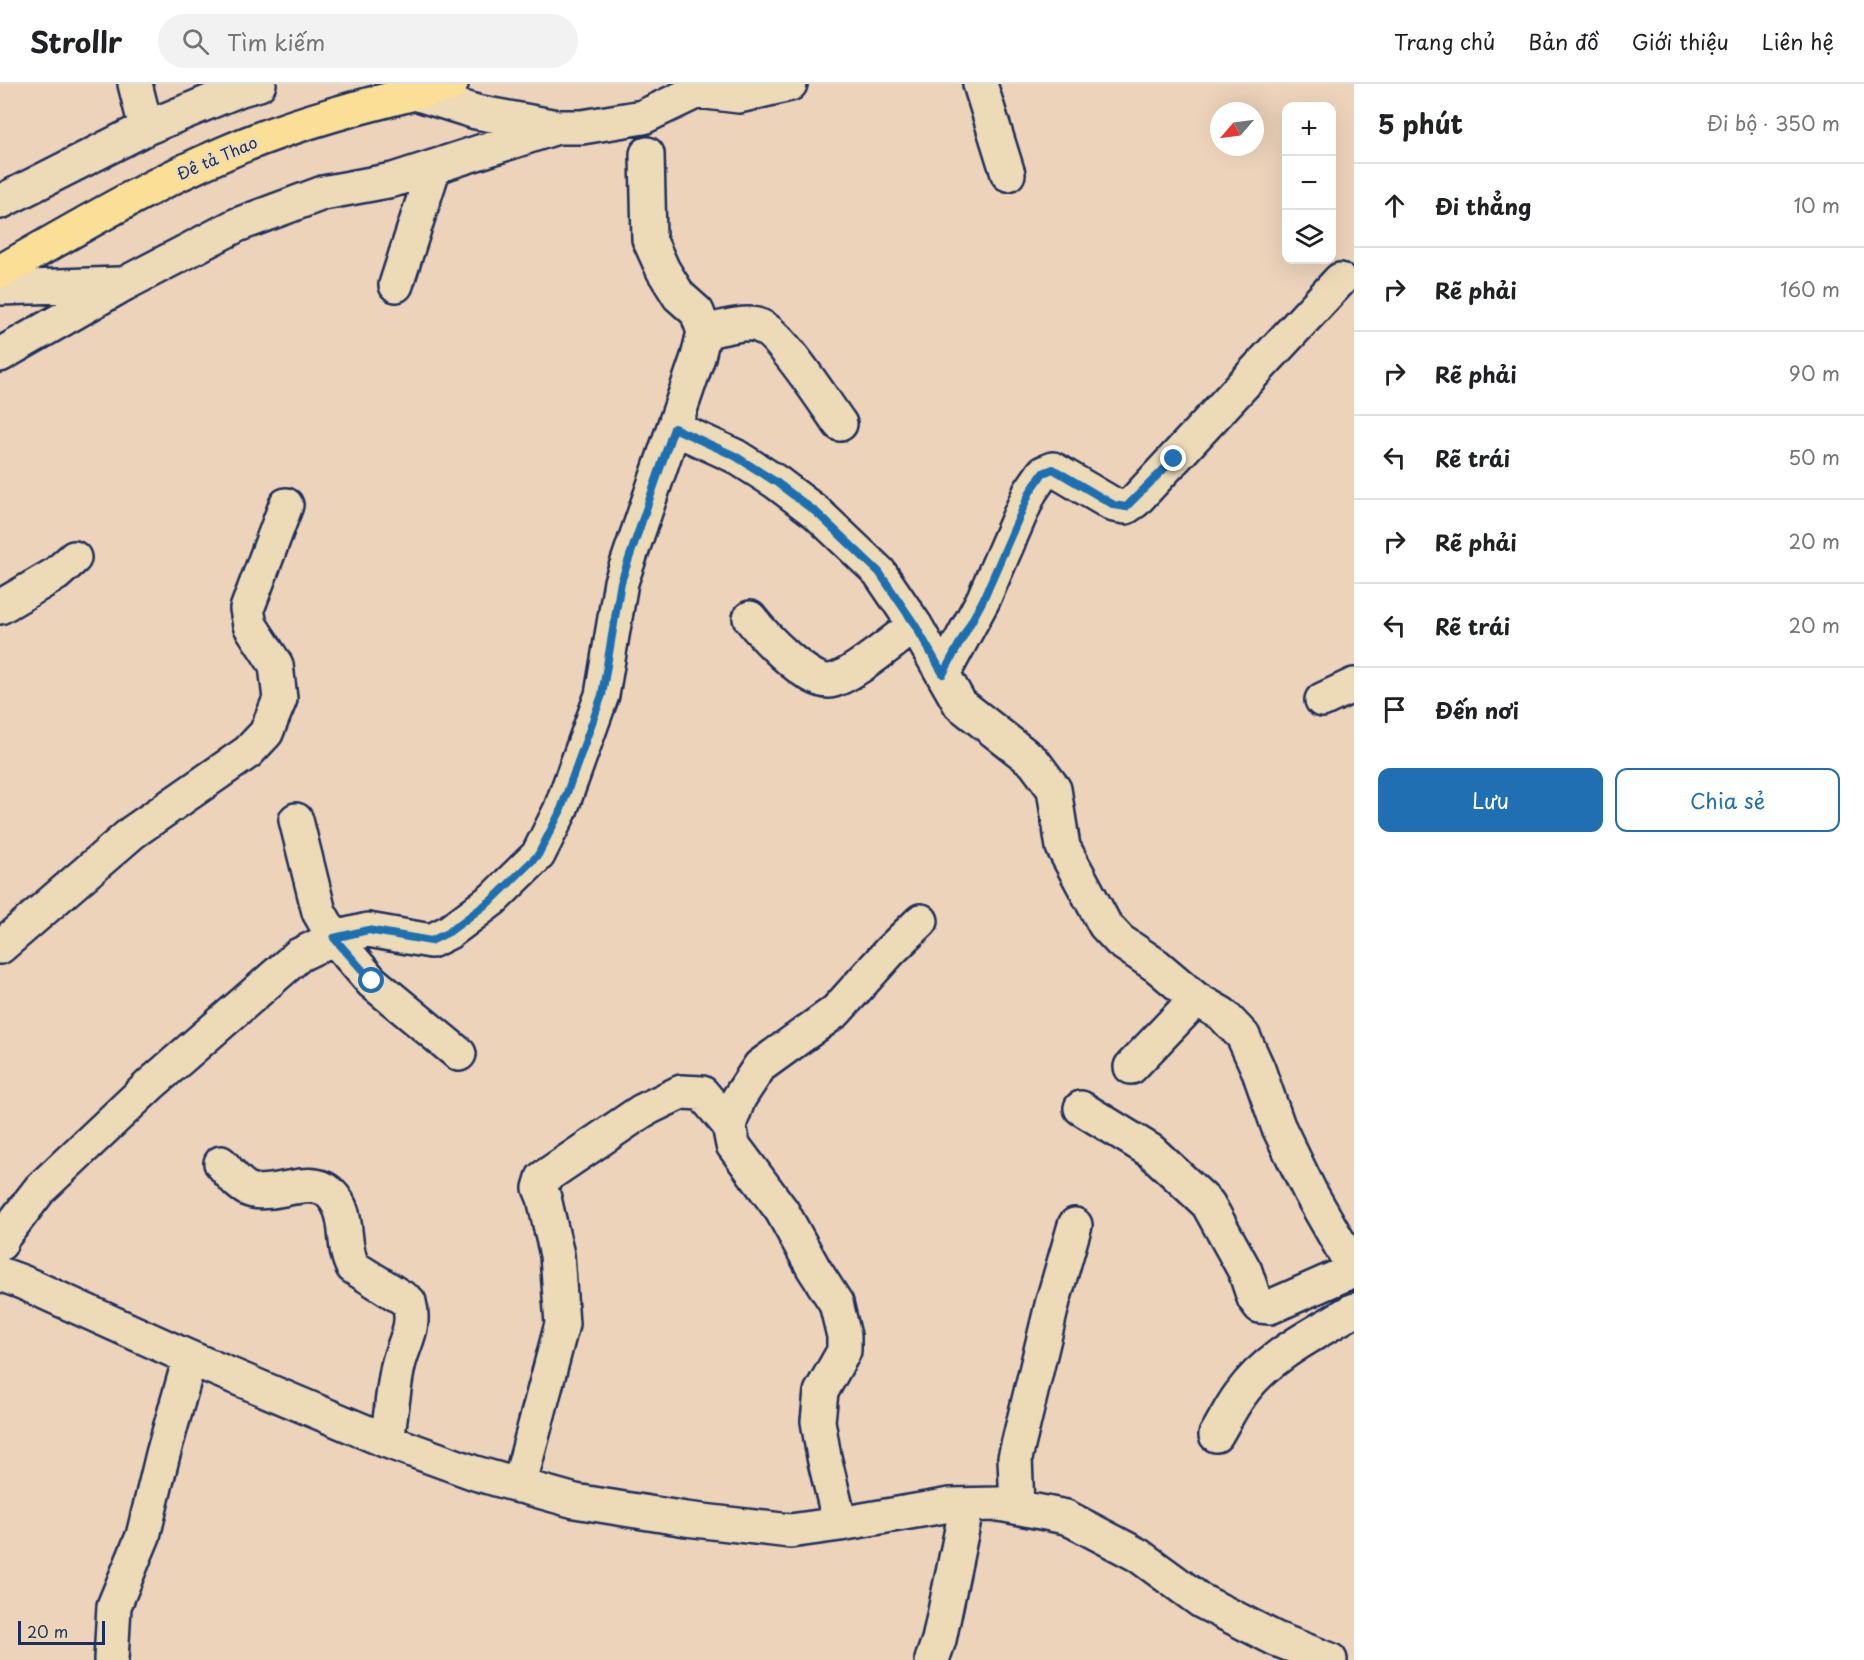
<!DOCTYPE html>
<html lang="vi">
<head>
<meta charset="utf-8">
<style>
	body { margin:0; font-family:"Playpen Sans",sans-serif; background:#f2f2f2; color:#202124 }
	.controls { position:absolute; right:18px; top:18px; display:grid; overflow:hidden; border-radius:12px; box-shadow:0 6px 24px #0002 }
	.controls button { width:54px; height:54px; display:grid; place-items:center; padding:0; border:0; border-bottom:2px solid #e0e0e0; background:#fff; color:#202124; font:30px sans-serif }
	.compass { position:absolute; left:1210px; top:18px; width:54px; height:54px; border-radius:50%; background:#fff; box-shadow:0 6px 24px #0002; rotate:242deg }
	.scale { position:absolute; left:18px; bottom:15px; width:87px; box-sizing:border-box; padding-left:6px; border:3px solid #1b2f5e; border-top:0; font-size:16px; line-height:21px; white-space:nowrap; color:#1b2f5e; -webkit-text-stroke:4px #eddab7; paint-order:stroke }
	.stop { position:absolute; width:18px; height:18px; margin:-14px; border:4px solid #1f6fb2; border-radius:50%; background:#fff }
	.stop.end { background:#1f6fb2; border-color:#fff; box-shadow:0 2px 6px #0008 }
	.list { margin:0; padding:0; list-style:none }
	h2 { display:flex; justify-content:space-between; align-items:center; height:78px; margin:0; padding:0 24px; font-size:26px }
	h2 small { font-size:20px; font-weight:400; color:#757577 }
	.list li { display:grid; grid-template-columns:39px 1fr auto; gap:18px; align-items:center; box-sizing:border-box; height:84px; padding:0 24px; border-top:2px solid #e0e0e0 }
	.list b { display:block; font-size:22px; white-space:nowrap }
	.list em { font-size:20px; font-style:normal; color:#757577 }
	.actions { display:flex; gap:12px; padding:18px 24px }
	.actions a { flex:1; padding:14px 0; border:2px solid #1f6fb2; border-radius:12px; text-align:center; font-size:21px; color:#1f6fb2 }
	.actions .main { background:#1f6fb2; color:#fff }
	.icon { flex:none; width:33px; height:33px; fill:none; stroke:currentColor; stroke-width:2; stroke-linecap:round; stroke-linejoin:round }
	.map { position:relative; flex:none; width:1354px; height:1576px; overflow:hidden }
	header { display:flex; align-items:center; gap:36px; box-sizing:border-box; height:84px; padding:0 30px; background:#fff; border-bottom:2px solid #e0e0e0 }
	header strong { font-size:28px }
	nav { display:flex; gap:33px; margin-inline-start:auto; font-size:21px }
	.search { width:420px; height:54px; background:#f2f2f2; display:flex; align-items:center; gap:15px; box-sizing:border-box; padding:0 21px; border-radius:33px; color:#757577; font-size:22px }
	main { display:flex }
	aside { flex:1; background:#fff }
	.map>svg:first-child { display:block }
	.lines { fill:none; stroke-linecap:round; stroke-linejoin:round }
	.minor-casing { stroke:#1b2f5e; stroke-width:38 }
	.major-casing { stroke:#1b2f5e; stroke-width:38 }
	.minor { stroke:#eddab7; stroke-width:33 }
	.major { stroke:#fbdf96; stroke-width:33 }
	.route { stroke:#1f6fb2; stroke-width:8 }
	.labels { text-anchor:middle; stroke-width:5; stroke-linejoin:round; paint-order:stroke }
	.street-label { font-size:16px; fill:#1b2f5e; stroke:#eddab7 }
</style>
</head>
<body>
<header>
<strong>Strollr</strong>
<div class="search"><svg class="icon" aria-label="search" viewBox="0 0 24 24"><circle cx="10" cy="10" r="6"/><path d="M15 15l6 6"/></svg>Tìm kiếm</div>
<nav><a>Trang chủ</a><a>Bản đồ</a><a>Giới thiệu</a><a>Liên hệ</a></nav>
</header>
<main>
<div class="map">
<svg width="1354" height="1576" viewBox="0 0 1354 1576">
	<rect width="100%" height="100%" fill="#edd3ba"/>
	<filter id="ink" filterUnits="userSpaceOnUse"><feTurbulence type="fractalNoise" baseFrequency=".0167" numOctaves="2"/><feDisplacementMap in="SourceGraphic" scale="12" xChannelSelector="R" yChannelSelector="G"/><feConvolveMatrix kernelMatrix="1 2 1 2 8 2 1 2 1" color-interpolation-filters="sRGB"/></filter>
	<g filter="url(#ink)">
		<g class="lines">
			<g class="minor-casing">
				<path id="minor" d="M135,0L146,44
					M980,0L1008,90
					M698,7L739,12L790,0
					M415,9L476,28L557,43H582L643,33L712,0
					M0,118L146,44L241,5L259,0
					M396,201L434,83
					M0,204L119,200
					M704,248C718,245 747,236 760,242C782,251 824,318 840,340
					M0,271L124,200L237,141L323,109L393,96L557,43
					M674,344L735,372L776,398L817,429L879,488L915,541L960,620L1034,678L1054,705L1063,763L1105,841L1120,857L1157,882L1196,915L1222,930L1243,952L1258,985L1278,1042L1310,1108L1354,1185
					M0,523L56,490L74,474
					M750,534C763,551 807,598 829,597C848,596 897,554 915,541
					M943,590L983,516L1030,408L1043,389L1053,385L1114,421L1126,423L1135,417L1340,196
					M1322,616L1354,601
					M296,736L319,828L334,854L372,898L459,970
					M0,863L133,748L248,668L266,649L280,615L276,581L250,541L247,525L286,421
					M1131,983L1196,915
					M1081,1024L1151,1067L1208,1120L1245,1187L1254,1214L1260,1222L1270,1223L1354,1186
					M221,1079C229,1088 240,1104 253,1107C276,1112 312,1091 330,1109C352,1131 340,1159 353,1183L409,1218C416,1244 404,1257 398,1282C393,1306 391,1332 387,1357
					M0,1160L3,1153L40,1105L151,1000L299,871L334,854L368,846L431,857L449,848L493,815L538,771L560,727L602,611L621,498L698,273L704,248L697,228L679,212L663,186L649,155L647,70
					M0,1190L22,1198L190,1274L387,1357L475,1389L575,1417L686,1435L790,1447L840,1440L950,1421L1000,1420L1066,1433L1138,1471L1201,1517L1276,1555L1330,1576
					M1216,1351C1224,1338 1231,1323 1240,1311C1267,1272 1314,1250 1354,1226
					M519,1402L562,1240L557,1171L544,1114L540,1104L543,1094L642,1027L681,1008L702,1009L729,1041
					M1017,1423L1015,1374L1053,1217L1075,1141
					M840,1440L824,1373L818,1337L821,1308L844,1267V1252L836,1219L814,1185L782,1127L733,1061L729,1041L739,1014L760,982L836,927L890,867L921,837
					M111,1576L114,1522L143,1452L163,1370L190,1274
					M932,1576L939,1556L967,1421"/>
			</g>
			<g class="major-casing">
				<path id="major" d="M0,188C74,146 147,102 225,69C297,37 374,19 451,0"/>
			</g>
			<use href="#minor" class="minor"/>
			<use href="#major" class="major"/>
		</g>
	</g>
	<g class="lines" filter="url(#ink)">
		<path class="route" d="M372,897L334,854L368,846L431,857L449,848L493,815L538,771L560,728L602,611L621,498L674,344L735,372L776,398L817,429L879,488L915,541L943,590L983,516L1030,408L1043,389L1053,385L1114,421L1126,423L1174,375"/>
	</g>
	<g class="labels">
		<g class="street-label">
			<text transform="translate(217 74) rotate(-23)" y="6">Đê tả Thao</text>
		</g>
	</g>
</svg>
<div class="controls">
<button>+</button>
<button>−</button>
<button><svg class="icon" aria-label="layers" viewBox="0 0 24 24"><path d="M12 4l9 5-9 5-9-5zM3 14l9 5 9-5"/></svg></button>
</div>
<svg class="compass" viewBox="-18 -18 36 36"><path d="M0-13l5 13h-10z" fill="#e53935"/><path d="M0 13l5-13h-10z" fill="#757577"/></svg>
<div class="scale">20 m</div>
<div class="stop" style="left:372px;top:897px"></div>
<div class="stop end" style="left:1174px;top:375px"></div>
</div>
<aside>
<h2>5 phút<small>Đi bộ · 350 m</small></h2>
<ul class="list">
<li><svg class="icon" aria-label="ahead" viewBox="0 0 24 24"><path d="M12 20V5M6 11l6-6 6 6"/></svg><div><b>Đi thẳng</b></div><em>10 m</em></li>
<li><svg class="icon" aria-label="right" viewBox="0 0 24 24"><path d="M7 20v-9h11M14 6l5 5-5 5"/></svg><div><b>Rẽ phải</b></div><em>160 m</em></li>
<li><svg class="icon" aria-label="right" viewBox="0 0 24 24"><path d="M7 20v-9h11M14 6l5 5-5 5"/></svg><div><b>Rẽ phải</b></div><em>90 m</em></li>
<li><svg class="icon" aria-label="left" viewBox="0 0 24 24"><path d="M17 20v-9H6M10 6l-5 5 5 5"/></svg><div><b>Rẽ trái</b></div><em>50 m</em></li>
<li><svg class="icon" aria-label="right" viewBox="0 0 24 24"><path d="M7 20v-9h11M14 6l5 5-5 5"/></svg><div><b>Rẽ phải</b></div><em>20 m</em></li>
<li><svg class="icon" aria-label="left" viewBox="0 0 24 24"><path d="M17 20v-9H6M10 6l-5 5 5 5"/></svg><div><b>Rẽ trái</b></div><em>20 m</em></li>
<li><svg class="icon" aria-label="arrive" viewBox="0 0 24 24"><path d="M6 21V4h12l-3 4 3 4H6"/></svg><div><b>Đến nơi</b></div></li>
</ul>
<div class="actions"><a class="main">Lưu</a><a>Chia sẻ</a></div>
</aside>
</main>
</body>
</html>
